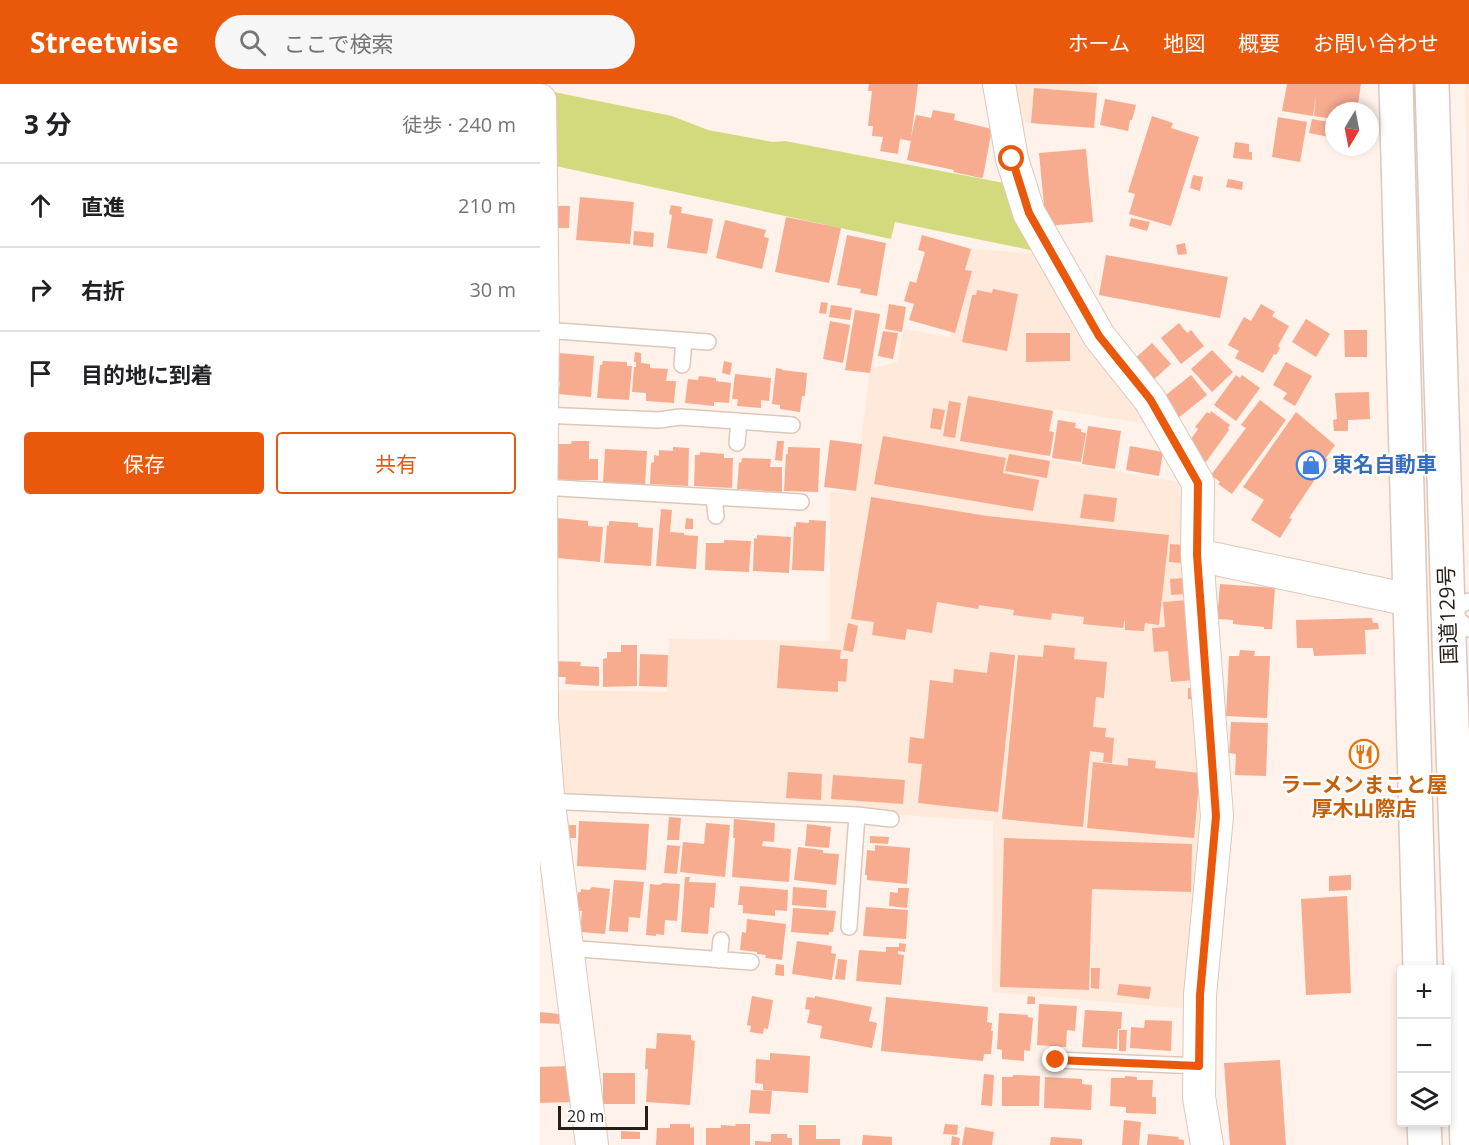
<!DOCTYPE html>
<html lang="ja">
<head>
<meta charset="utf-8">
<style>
	body { margin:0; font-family:"Open Sans","Noto Sans JP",sans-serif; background:#f6f6f6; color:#202124 }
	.controls { position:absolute; right:18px; bottom:18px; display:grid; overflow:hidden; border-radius:6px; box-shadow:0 3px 9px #0003 }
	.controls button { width:54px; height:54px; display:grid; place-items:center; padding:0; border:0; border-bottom:2px solid #e0e0e0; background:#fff; color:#202124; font:30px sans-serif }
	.compass { position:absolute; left:785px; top:18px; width:54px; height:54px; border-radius:50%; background:#fff; box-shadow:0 3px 9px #0003; rotate:190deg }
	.scale { position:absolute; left:18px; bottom:15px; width:90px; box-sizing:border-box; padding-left:6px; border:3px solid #261f19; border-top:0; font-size:16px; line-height:21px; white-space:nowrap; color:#261f19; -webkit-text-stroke:4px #fff; paint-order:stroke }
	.stop { position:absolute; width:18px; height:18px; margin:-14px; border:4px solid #ea580c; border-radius:50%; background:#fff }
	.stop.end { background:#ea580c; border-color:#fff; box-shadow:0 2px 6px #0008 }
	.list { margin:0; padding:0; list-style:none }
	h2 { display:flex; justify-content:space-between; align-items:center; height:78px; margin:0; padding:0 24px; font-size:26px }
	h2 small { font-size:20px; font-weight:400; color:#757577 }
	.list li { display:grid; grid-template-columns:39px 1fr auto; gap:18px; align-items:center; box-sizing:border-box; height:84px; padding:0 24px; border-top:2px solid #e0e0e0 }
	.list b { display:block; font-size:22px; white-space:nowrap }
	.list em { font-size:20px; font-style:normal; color:#757577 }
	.actions { display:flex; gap:12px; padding:18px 24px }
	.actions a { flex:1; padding:14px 0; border:2px solid #ea580c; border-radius:6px; text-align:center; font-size:21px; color:#ea580c }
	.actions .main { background:#ea580c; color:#fff }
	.icon { flex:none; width:33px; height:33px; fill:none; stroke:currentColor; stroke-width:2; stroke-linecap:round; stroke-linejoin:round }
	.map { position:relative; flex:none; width:929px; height:1061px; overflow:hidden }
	header { display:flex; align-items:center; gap:36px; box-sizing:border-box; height:84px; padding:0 30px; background:#ea580c; color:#fff }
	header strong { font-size:28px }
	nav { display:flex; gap:33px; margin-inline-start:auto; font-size:21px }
	.search { width:420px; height:54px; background:#f6f6f6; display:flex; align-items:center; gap:15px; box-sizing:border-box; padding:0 21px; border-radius:33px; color:#757577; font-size:22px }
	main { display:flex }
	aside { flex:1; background:#fff }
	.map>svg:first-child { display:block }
	.built { fill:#ffe9da }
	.green { fill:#d3da7d }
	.building { fill:#f7ac90 }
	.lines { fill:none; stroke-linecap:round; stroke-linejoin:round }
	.lane-casing { stroke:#dcc8ba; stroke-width:18 }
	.street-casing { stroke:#dcc8ba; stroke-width:34 }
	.highway-casing { stroke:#dcc8ba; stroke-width:36 }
	.lane { stroke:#fff; stroke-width:15 }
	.street { stroke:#fff; stroke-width:32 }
	.highway { stroke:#fff; stroke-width:33 }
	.route { stroke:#ea580c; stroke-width:8 }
	.labels { text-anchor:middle; stroke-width:4.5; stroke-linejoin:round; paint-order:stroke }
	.shop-label { font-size:21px; font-weight:bold; fill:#366cbe; stroke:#fff; text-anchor:start }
	.street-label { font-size:21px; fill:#261f19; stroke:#fff }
	.food-label { font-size:21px; font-weight:bold; fill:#c56008; stroke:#fff }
</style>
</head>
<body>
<header>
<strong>Streetwise</strong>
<div class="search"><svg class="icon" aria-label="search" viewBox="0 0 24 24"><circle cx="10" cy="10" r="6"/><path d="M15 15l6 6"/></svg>ここで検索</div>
<nav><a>ホーム</a><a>地図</a><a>概要</a><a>お問い合わせ</a></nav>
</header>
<main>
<aside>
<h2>3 分<small>徒歩 · 240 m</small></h2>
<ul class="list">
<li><svg class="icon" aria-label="ahead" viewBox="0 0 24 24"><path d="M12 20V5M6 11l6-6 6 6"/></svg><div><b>直進</b></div><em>210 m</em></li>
<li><svg class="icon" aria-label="right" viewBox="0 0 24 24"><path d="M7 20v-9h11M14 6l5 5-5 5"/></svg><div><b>右折</b></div><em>30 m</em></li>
<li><svg class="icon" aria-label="arrive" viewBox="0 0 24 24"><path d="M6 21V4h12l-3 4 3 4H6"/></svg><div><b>目的地に到着</b></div></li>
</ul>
<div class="actions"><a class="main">保存</a><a>共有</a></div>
</aside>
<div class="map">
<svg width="929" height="1061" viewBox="0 0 929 1061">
	<rect width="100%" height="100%" fill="#fff2ea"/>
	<path class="built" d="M466,0H538L558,3L555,44L474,38Z
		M925,0H929V200Z
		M430,165L502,170L608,340L514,325L505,375L639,398L664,723L650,925L452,908L453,737L14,708L9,606L127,608L129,555L290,557V407L315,408L330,285L357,278L364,245L410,253Z"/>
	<path class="green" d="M9,7L132,32L168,46L233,58L245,57L464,99L491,159L490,166L355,138L351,155L11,81Z"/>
	<path class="building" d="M329,0H378L371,54L376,31L391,34L393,26L415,30L414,36L452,45L443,93L441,94L413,88L414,86L367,76L371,57L360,55L358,70L340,67L343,53L332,52L333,42H328L332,7H328Z
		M747,0H821L817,27H794V35L774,32L776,11L773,32L742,27Z
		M494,4L557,9L554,44L491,39Z
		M565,15L596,21L592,36H590L588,47L560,41Z
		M612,32L633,39L631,44L659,53L631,142L589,130L595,110L588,108Z
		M738,33L767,38L760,78L732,73Z
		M772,35L794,39V54L769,49Z
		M695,58L709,60V68H712V76L693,74Z
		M546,65L553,138L506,142L499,69Z
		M653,91L663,93L660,107L650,104Z
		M688,95L703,98L702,106L686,103Z
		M40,113L94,118L90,160L36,156Z
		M131,121L142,123L141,129L173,135L167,170L127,164L132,131L129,130Z
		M17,122H30L29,144H17Z
		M246,133L301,144L289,199L235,188Z
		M591,134L610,138L607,147L589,142Z
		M185,136L226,146L224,153L229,154L222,185L176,174Z
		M94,147L114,149L113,163L93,161Z
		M307,151L346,159L337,212L320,209L321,205L297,201Z
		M382,151L431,165L425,186L432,187L415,249L369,236L374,220L364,217L370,197L376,199L385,168L378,166Z
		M645,159L647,170L638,171L636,161Z
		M566,171L688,193L680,234L559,211Z
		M453,205L478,210L467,267L422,258L432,211H436L437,206L452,209Z
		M281,218L288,219L286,230L279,229Z
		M349,220L366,223L362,248L345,245Z
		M721,220L735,228L732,232L749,242L738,262L740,264L736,271L734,270L723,289L695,274L699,267L688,261L704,233L711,237Z
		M291,221L312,224L310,236L289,233Z
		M315,226L340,230L330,289L305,286Z
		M766,235L790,250L776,273L752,258Z
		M290,237L310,241L303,279L283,275Z
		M639,239L647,249L651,246L664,262L641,280L621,254Z
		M804,246H827V273H805Z
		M343,247L358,249L353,275L338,272Z
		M486,249H530V277L486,278Z
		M612,259L631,280L610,299L591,278Z
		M672,266L693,288L672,308L651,285Z
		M95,268L101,269V279L110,280V284L128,285L126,297H136L134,319L106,317V309L92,308L94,283H96V278H94Z
		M19,269L54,272L51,313L18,310L20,298H16Z
		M63,277L87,278V282H92L89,316L57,314L60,281H62Z
		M184,277L192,279L190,291L182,289Z
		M746,278L772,292L755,322L743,315L747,309L733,301Z
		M236,284L242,285V286L267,289L265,312H262L260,328L240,325V321L232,320Z
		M195,290L231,294L229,317L221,316V324L197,322L198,315H192Z
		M651,291L667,311L637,335L621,315Z
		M696,291L700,294L702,291L720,304L696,337L674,321Z
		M159,292L176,294V297L191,299L189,319L174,318V322L145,319L148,295L158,296Z
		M829,308L830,335L808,336V347H794L793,336L797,335L795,309Z
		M428,312L513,327L509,347L514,348L510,372L420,357Z
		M720,316L746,336L692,410L678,400L680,398L671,391L706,344L701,341Z
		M409,317L421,319L415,354L403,352Z
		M393,324L405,326L401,346L390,344Z
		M671,327L690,341L688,344L689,346L666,378L649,365L654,358L651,355L658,345L655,343L667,328L670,330Z
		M756,328L795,361L786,374L788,376L749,434L752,435L740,454L711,436L724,416L703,403Z
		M518,336L536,339L535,344L541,345V348L546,349L541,378L512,374Z
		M548,342L581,347L575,385L542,380Z
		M343,352L466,374L463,389L499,396L493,427L334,400Z
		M290,356L322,360L316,407L284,403Z
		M32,357H49V375H58V396H12L13,360H31Z
		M237,357H244L242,377L235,376Z
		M590,362L623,368L619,392L586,386Z
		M133,363L149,364L148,402L110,400L111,379L114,378V371L119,372V366L133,367Z
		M248,363L280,364L278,408L244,407L246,370H248Z
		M65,365L107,367L105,401L63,399Z
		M160,368L184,370V374H193L192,404L154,402L155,371H160Z
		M469,370L510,377L507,394L465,387Z
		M202,374L231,375L230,383H242V408L197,405L199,378L201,379Z
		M544,410L577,414L574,438L540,434Z
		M331,413L447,432L629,451L619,541L605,539L604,547L585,546V537H584L583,544L543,540L544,533L512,529L511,536L473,531L474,526L439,521L438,525L397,518L392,549L367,545L365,556L332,551L334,538L311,535Z
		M121,425L132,426L130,448L144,449V451L158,452L156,485L116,482Z
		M17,434L48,437V442L63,443L60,478L17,474L18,467H14Z
		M146,434L153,435V445H145Z
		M269,436L286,437L284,487L252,486L254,442L256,443V438L269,439Z
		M69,437L98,439V443L113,444L111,482L64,479L67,441L69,442Z
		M217,451L251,453L249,489L213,487L214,454L217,455Z
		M184,456L211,457L209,488L165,486L166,459H184Z
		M630,460L643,461L641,479L629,478Z
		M645,494L646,510L631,511L630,495Z
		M680,500L735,504L732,545H724V543L693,540V536L677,535Z
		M648,516L654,596L631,598L628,567L614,568L612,544L625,543L623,518Z
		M832,534L833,539H838L839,545L825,546L826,570L774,572L773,564H757L756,536Z
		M308,539L318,542L313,568L303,566Z
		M81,561H97V602L63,603V575L67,574V568H81Z
		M240,561L301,566L300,575H308L306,598L298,597V608L237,604Z
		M504,561L535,564L534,575L567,578L564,614L556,613L553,643L566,644L565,653L574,654L572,679L563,678L564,669L550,667L543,743L462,735L478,571L503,573Z
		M700,566L715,567L714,572H730L727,634L686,632L689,572H699Z
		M450,568L475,571L458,728L378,719L382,680L368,679L370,653L384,655L390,596L413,599L414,585L447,589Z
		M100,570L128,571L127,603L99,602Z
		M14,577L41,578L40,582L59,583V602L25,600L26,593H13Z
		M648,604H655L656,615H648Z
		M691,638L728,639L726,692L695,691L696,670L689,669Z
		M588,674L616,677L615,684L660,689L654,754L547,744L553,678L588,682Z
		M248,688L282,690L281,716L246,714Z
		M293,691L365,696L363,720L291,715Z
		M129,733L141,734L139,756H127Z
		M194,735L235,739L234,758L223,757L222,762L251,765L249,798L192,793L195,754H193Z
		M39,737L109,740L106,786L37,782Z
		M166,739L190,741L185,793L140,788L143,758L164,760Z
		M267,740L291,743L289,764L265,762Z
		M29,741H36V754H29Z
		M330,752L349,753L348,760L330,759Z
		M464,754L652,760L651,808L552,805L549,906L460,903Z
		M127,761L140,762L137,790L124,789Z
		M335,761L370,764L367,800L327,796V791H325L327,766L335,767Z
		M258,763L283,766V769L299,770L296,801L254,796Z
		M811,791V806L789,807V792Z
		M145,793H150L149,798L176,799L174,824L170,823L168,850L141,848Z
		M74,796L104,798L100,834L89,833L88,848L69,847Z
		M123,799L140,800L137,837L125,836L124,851L116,850V852L106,851L110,800L119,801Z
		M200,802L248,806L247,827L235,826V832L203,829V821H198Z
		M52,803L70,805L65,850L40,848L42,827L36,826L38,808H41V805L49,806Z
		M253,803L287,806L286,824L252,821Z
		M358,804H369L367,824L349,822L350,808L358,809Z
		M807,812L811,909L766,911L761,815Z
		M326,823L368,826L366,855L323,852Z
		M253,824L296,827L293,848H289V851L251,848Z
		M207,835L246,840L242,876L225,874L226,871L217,870V868L200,866L202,848L206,849Z
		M257,857L292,862L291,869L296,870L292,896L252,890Z
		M359,859L366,860L365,868L358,867V870L364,871L361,901L316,897L319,866L346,868V863H359Z
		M298,875L307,876L305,896L295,895Z
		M236,880L244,881V892L235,891Z
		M551,884H560L559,905L551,904Z
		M579,900L611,903L609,915L577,911Z
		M212,912L233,916L228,945L224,944L223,950L210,948L211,942L207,941Z
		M275,912L332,923L329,937L337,939L332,964L280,954L282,942L267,939L270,926L265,925L267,913L275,914Z
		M488,912L495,913V920H487Z
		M346,913L448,923L447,938L452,939L451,947H453L451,970H444L443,977L341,967Z
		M499,920L537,922L535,947L527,946L526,963L497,961Z
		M545,926L582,928L581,945H578L577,965L542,963Z
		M0,928L20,930L19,940L0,939Z
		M459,929L488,931V933L493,934L490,967L484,966V977L462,975V966L457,965Z
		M605,936L632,937L631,967L590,964L591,943L604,944Z
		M579,946H587L586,967H579Z
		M117,949L151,951V956L155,957L150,1021L106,1018L108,985H105L106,964L116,965Z
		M230,969L270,972L268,1009L223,1006V1000L215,999L216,975L230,976Z
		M740,976L746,1061H690L684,979Z
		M30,982L32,1018L0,1019V983Z
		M63,989H95V1020H63Z
		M444,990L454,991L452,1022L441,1021Z
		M473,991L500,992L499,1022H462V993H473Z
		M585,992L597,993V996H613L612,1013H616V1030L586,1029V1023L570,1022L571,994H585Z
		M505,993L542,995V1000L552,1001L551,1026L504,1024Z
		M211,1006L232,1007L230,1030L209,1029Z
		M584,1036L601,1038L599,1061H582Z
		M130,1040H150V1044L154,1043V1061H116L117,1044H130Z
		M195,1040H210V1061H166V1044H181V1041L196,1042Z
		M405,1040L418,1041L417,1051L403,1050Z
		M259,1041H276V1055H300V1061H259Z
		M425,1043L454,1048L452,1061H422Z
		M81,1047L100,1048V1055H81Z
		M231,1050H247V1054H252V1061H215V1057L231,1058Z
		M608,1050L639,1053L638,1055L644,1056V1061H607Z
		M323,1051L352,1053V1061H322Z
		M412,1052L420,1054L419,1061H411Z
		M511,1053L542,1055V1061H510Z"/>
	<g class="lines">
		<g class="lane-casing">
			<path id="lane" d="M3,246L168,258
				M142,281L144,256
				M2,331L119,336L140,333L252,341
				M197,359L199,337
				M1,403L261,418
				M174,413L176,432
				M929,517L908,526L929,545
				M6,717L317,731L309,843
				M317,731L351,735
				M27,864L211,878
				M179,876L181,856
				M516,976L659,982"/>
		</g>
		<g class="street-casing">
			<path id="street" d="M459,0L472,75L489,129L559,252L610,316L658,399L657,471L677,732L660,911L659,1013L667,1061
				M0,16L3,246L1,430L2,633L8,712L52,1061
				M657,471L870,516"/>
		</g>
		<g class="highway-casing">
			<path id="highway" d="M856,0L880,886
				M892,0L908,526L927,1061
				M884,1038L885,1061"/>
		</g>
		<use href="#lane" class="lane"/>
		<use href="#street" class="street"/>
		<use href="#highway" class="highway"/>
	</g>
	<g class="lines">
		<path class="route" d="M472,75L489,129L559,252L610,315L658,399L657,471L676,732L660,911L659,982L516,976"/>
	</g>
	<defs>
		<g id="shop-ring" transform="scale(1.5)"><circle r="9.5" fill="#fff" stroke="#3f7fe0" stroke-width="1.5"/><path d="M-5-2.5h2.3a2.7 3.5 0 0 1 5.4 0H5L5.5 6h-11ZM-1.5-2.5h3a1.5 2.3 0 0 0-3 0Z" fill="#3f7fe0"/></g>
		<g id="restaurant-ring" transform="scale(1.5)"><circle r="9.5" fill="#fff" stroke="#e8710a" stroke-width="1.5"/><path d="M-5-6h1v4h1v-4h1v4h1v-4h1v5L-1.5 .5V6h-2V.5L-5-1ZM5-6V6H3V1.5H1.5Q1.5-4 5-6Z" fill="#e8710a"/></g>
	</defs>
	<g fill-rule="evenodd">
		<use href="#shop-ring" x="771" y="381"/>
		<use href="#restaurant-ring" x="824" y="670"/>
	</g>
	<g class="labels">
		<g class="shop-label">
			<text x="792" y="388">東名自動車</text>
		</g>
		<g class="street-label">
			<text transform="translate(908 531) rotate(-92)" y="7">国道129号</text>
		</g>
		<g class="food-label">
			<text x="824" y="708">ラーメンまこと屋<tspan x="824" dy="24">厚木山際店</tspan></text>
		</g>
	</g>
</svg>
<div class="controls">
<button>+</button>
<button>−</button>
<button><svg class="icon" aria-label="layers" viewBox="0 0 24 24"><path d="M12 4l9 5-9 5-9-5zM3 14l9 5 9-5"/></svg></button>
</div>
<svg class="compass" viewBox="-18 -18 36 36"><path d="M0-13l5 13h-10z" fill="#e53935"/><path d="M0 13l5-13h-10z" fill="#757577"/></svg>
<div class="scale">20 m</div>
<div class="stop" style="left:472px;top:75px"></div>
<div class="stop end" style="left:516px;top:976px"></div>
</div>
</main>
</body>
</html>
